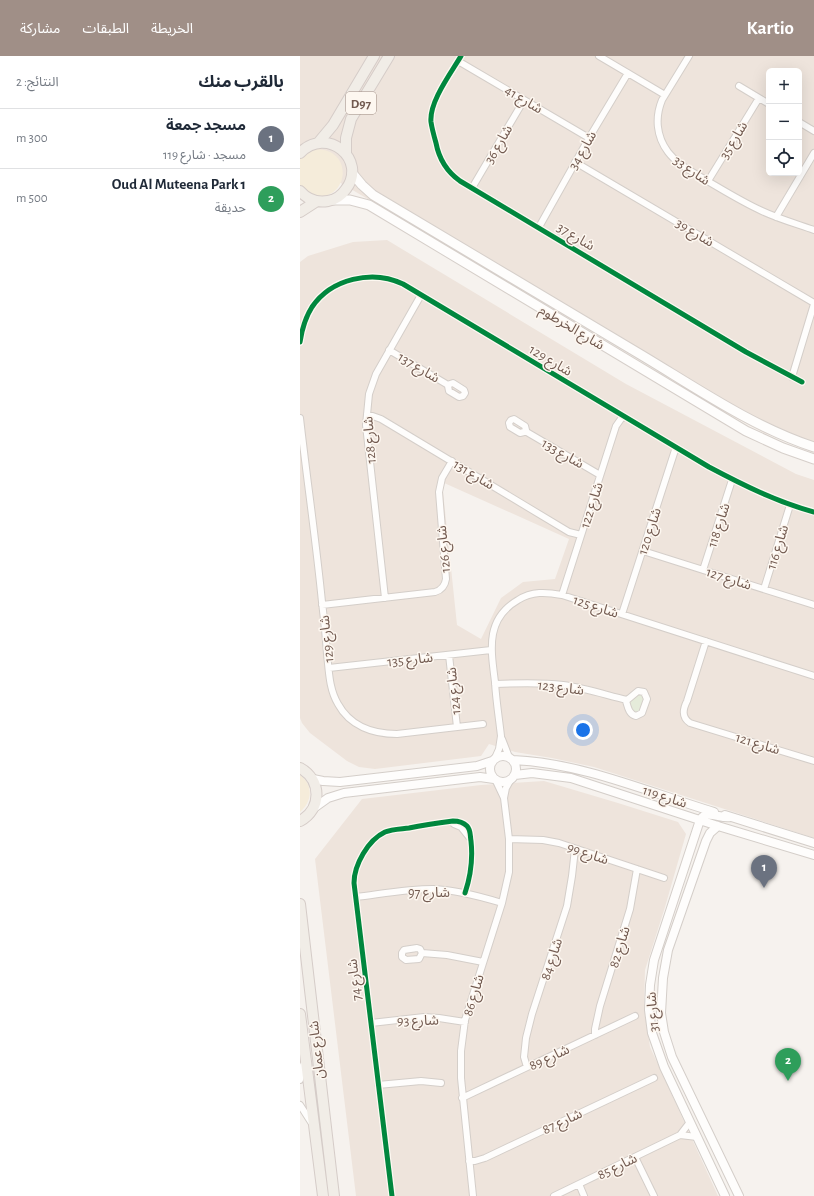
<!DOCTYPE html>
<html lang="ar">
<head>
<meta charset="utf-8">
<style>
	body { margin:0; font-family:"Alegreya Sans","Noto Sans Arabic",sans-serif; background:#f2f2f3; color:#1f2937; direction:rtl }
	.controls { position:absolute; right:12px; top:12px; display:grid; overflow:hidden; border-radius:6px; box-shadow:0 4px 16px #0002 }
	.controls button { width:36px; height:36px; display:grid; place-items:center; padding:0; border:0; border-bottom:1px solid #e0e1e3; background:#fff; color:#1f2937; font:20px sans-serif }
	.you { position:absolute; left:283px; top:674px; width:14px; height:14px; margin:-10px; border:3px solid #fff; border-radius:50%; background:#1a73e8; box-shadow:0 0 0 6px #1a73e833 }
	.badge { display:grid; place-items:center; width:26px; height:26px; border-radius:50%; background:#a08f87; color:#fff; font-size:13px; font-weight:700 }
	.pin { position:absolute; translate:-50% -33px; filter:drop-shadow(0 1px 2px #0008) }
	.pin::after { content:''; position:absolute; top:21px; width:14px; height:12px; background:inherit; clip-path:polygon(0 0,100% 0,50% 100%) }
	.list { margin:0; padding:0; list-style:none }
	h2 { display:flex; justify-content:space-between; align-items:center; height:52px; margin:0; padding:0 16px; font-size:17px }
	h2 small { font-size:13px; font-weight:400; color:#747a83 }
	.list li { display:grid; grid-template-columns:26px 1fr auto; gap:12px; align-items:center; box-sizing:border-box; height:60px; padding:0 16px; border-top:1px solid #e0e1e3 }
	.list b { display:block; font-size:15px; white-space:nowrap }
	.list p { margin:0; font-size:13px; white-space:nowrap; color:#747a83 }
	.list em { font-size:13px; font-style:normal; color:#747a83 }
	.icon { flex:none; width:22px; height:22px; fill:none; stroke:currentColor; stroke-width:2; stroke-linecap:round; stroke-linejoin:round }
	.map { position:relative; flex:none; width:514px; height:1140px; overflow:hidden; direction:ltr }
	header { display:flex; align-items:center; gap:24px; box-sizing:border-box; height:56px; padding:0 20px; background:#a08f87; color:#fff }
	header strong { font-size:19px }
	nav { display:flex; gap:22px; margin-inline-start:auto; font-size:14px }
	main { display:flex }
	aside { flex:1; background:#fff }
	.map>svg:first-child { display:block }
	.residential { fill:#eee4dc; fill-rule:evenodd }
	.green { fill:#e5ebda }
	.sand { fill:#f5ecda }
	.lines { fill:none; stroke-linecap:round; stroke-linejoin:round }
	.minor-casing { stroke:#d4cec9; stroke-width:8 }
	.tertiary-casing { stroke:#d4cec9; stroke-width:10 }
	.secondary-casing { stroke:#d6cfca; stroke-width:11 }
	.primary-casing { stroke:#d5ccc8; stroke-width:12 }
	.minor { stroke:#fefdfc; stroke-width:6 }
	.tertiary { stroke:#fefdfc; stroke-width:8 }
	.secondary { stroke:#fefdfc; stroke-width:9 }
	.primary { stroke:#f1ede7; stroke-width:10 }
	.cycleway-casing { stroke:#fdf7f0; stroke-width:8 }
	.cycleway { stroke:#00873e; stroke-width:5 }
	.labels { text-anchor:middle; stroke-width:3; stroke-linejoin:round; paint-order:stroke }
	.shield { fill:#fdf7f0; stroke:#9c8980; stroke-width:1 }
	.shield-label { font-size:13px; font-weight:bold; fill:#725a50 }
	.street-label { font-size:14px; fill:#725a50; stroke:#fdf7f0 }
</style>
</head>
<body>
<header>
<strong>Kartio</strong>
<nav><a>الخريطة</a><a>الطبقات</a><a>مشاركة</a></nav>
</header>
<main>
<div class="map">
<svg width="514" height="1140" viewBox="0 0 514 1140">
	<rect width="100%" height="100%" fill="#f6f2ee"/>
	<path class="residential" d="M0,0H514V394L464,377L426,357L337,302L0,103ZM469,15H499V117H469Z
		M87,184L326,328L496,418L514,424V782L294,711L252,702L215,696L189,688L181,700L75,713L59,711L47,705L10,677L2,667L0,662V206L8,200L53,186ZM142,426L269,483L255,523L223,526L201,542L181,583L157,569Z
		M244,725L318,747L378,766L386,778L365,851L345,914L344,950L350,991L418,1140H56L15,803L62,743L181,729Z"/>
	<path class="green" d="M340,637L345,641L341,655L335,658L329,650L333,640Z"/>
	<path class="sand" d="M16,93C56,94 47,145 16,140C11,140 5,134 0,131V102L5,97Z
		M0,719C14,729 12,746 0,756Z"/>
	<g class="lines">
		<g class="minor-casing">
			<path id="minor" d="M161,0C151,17 129,46 131,66C132,73 134,80 136,87C139,103 146,115 160,125L446,296L502,326
				M299,0L365,39
				M389,0L362,44C355,61 356,80 368,96C377,108 391,115 404,123C423,134 442,146 462,155C479,163 497,168 514,174
				M158,5L289,82
				M439,30L469,48
				M499,66L514,75
				M275,106L514,247
				M408,125L459,42
				M172,132L224,44
				M476,161L514,97
				M239,171L289,82L328,17
				M0,286C2,273 5,262 12,251C31,223 72,213 103,228L409,411C443,429 477,446 514,456
				M89,294L148,329
				M492,321L514,248
				M153,327L164,334L165,337L163,340L159,341L149,335L148,330L150,328Z
				M67,358L81,363L269,476L281,479
				M0,362C7,424 16,485 22,546C24,563 26,581 27,598C29,615 29,633 38,648C50,670 73,678 97,678L183,668
				M214,363L225,370L226,374L224,376L220,377L210,371L209,367L211,364Z
				M225,375L300,419
				M343,495L514,549
				M403,514L432,424
				M464,533L490,449
				M262,539L316,370L323,360
				M85,542L66,369L69,338L76,318L121,239
				M22,549L135,536C142,534 145,530 146,523L139,436L142,422L152,405
				M322,558L376,391
				M406,585L387,645C383,653 381,661 390,667L514,705
				M149,599L157,671
				M29,612L191,594
				M195,628C218,627 240,626 263,629C285,632 306,639 327,644
				M338,635L344,636L347,643L342,657L336,660C329,658 328,652 326,645Z
				M202,683L209,701
				M195,702L199,693L201,680C199,662 196,644 195,626C191,594 185,563 218,544C232,535 246,536 262,539L514,620
				M204,742L206,732L211,723
				M154,768L161,771L169,781
				M209,783L243,784L259,787L364,822
				M56,841C81,838 107,833 133,833C157,834 179,840 202,847
				M117,892L120,893L122,897L119,903L106,904L102,901V897L104,894Z
				M122,897L147,899L183,906
				M71,967L124,961L139,962L165,966
				M295,979V973L300,950L330,853L337,813
				M227,1011L224,1001L226,982L232,958L267,850L272,820L275,793
				M0,1024L3,1009
				M78,1029L121,1025L141,1027
				M162,1042L335,960
				M0,1049L11,1066
				M380,1079L397,1081
				M335,1101L354,1140
				M169,1105H175L185,1102L354,1022
				M279,1128L284,1140
				M92,1140L54,827C54,809 68,784 85,776C92,773 102,773 109,772C124,769 138,767 153,765C158,765 163,766 167,770C171,774 170,780 171,785C173,803 171,819 165,837
				M173,1140L161,1022V995L165,964L202,847L209,816V783L204,742L196,725
				M254,1140L380,1079L390,1066"/>
		</g>
		<g class="tertiary-casing">
			<path id="tertiary" d="M190 713a13 13 0 1 1 26 0a13 13 0 1 1-26 0Z
				M213,704C282,707 348,736 414,756
				M215,719L232,717L271,722L418,770L514,799
				M13,723L23,725L40,726L177,710L192,705
				M14,752L28,742L44,737L180,721L194,723
				M425,759L514,787
				M418,770L410,777L406,785L368,894L363,922L361,957L364,976L372,1001L439,1140
				M425,1140L364,1011L352,977L349,954L350,929L354,904L400,764C407,753 420,763 430,761"/>
		</g>
		<g class="secondary-casing">
			<path id="secondary" d="M52,117L62,129L73,139C163,193 253,247 343,300C398,333 453,371 514,391
				M32,144H50L69,149L446,375L483,392L514,403"/>
		</g>
		<g class="primary-casing">
			<path id="primary" d="M18,87L33,69L74,0
				M0,97C27,69 68,104 46,133C42,139 35,144 28,145C17,147 7,143 0,135
				M46,98V82L51,63L89,0
				M0,156L17,145
				M0,712C22,724 22,753 0,765
				M0,848L34,1140
				M0,958L23,1140"/>
		</g>
		<use href="#minor" class="minor"/>
		<use href="#tertiary" class="tertiary"/>
		<use href="#secondary" class="secondary"/>
		<use href="#primary" class="primary"/>
		<g class="cycleway-casing">
			<path id="cycleway" d="M161,0C151,17 129,46 131,66C132,73 134,80 136,87C139,103 146,115 160,125L446,296L502,326
				M0,286C2,273 5,262 12,251C31,223 72,213 103,228L409,411C443,429 477,446 514,456
				M92,1140L54,827C54,809 68,784 85,776C92,773 102,773 109,772C124,769 138,767 153,765C158,765 163,766 167,770C171,774 170,780 171,785C173,803 171,819 165,837"/>
		</g>
		<use href="#cycleway" class="cycleway"/>
	</g>
	<g class="labels">
		<rect class="shield" x="46" y="36" width="30" height="22" rx="3"/>
		<g class="shield-label">
			<text x="61" y="52">D97</text>
		</g>
		<g class="street-label">
			<text transform="translate(224 43) rotate(31)" y="5">شارع 41</text>
			<text transform="translate(433 84) rotate(-59)" y="5">شارع 35</text>
			<text transform="translate(198 88) rotate(-60)" y="5">شارع 36</text>
			<text transform="translate(282 94) rotate(-60)" y="5">شارع 34</text>
			<text transform="translate(392 114) rotate(35)" y="5">شارع 33</text>
			<text transform="translate(395 176) rotate(31)" y="5">شارع 39</text>
			<text transform="translate(276 180) rotate(31)" y="5">شارع 37</text>
			<text transform="translate(272 271) rotate(31)" y="5">شارع الخرطوم</text>
			<text transform="translate(251 304) rotate(31)" y="5">شارع 129</text>
			<text transform="translate(119 311) rotate(31)" y="5">شارع 137</text>
			<text transform="translate(69 384) rotate(-94)" y="5">شارع 128</text>
			<text transform="translate(263 397) rotate(30)" y="5">شارع 133</text>
			<text transform="translate(174 418) rotate(31)" y="5">شارع 131</text>
			<text transform="translate(291 449) rotate(-72)" y="5">شارع 122</text>
			<text transform="translate(418 469) rotate(-72)" y="5">شارع 118</text>
			<text transform="translate(349 475) rotate(-72)" y="5">شارع 120</text>
			<text transform="translate(477 491) rotate(-73)" y="5">شارع 116</text>
			<text transform="translate(143 493) rotate(-95)" y="5">شارع 126</text>
			<text transform="translate(429 522) rotate(18)" y="5">شارع 127</text>
			<text transform="translate(296 550) rotate(18)" y="5">شارع 125</text>
			<text transform="translate(26 583) rotate(-96)" y="5">شارع 129</text>
			<text transform="translate(110 603) rotate(-6)" y="5">شارع 135</text>
			<text transform="translate(261 631) rotate(7)" y="5">شارع 123</text>
			<text transform="translate(153 635) rotate(-96)" y="5">شارع 124</text>
			<text transform="translate(458 687) rotate(17)" y="5">شارع 121</text>
			<text transform="translate(365 740) rotate(18)" y="5">شارع 119</text>
			<text transform="translate(288 797) rotate(19)" y="5">شارع 99</text>
			<text x="129" y="841">شارع 97</text>
			<text transform="translate(319 891) rotate(-73)" y="5">شارع 82</text>
			<text transform="translate(251 903) rotate(-72)" y="5">شارع 84</text>
			<text transform="translate(54 924) rotate(-97)" y="5">شارع 74</text>
			<text transform="translate(173 939) rotate(-73)" y="5">شارع 86</text>
			<text transform="translate(352 956) rotate(-94)" y="5">شارع 31</text>
			<text transform="translate(118 964) rotate(-1)" y="5">شارع 93</text>
			<text transform="translate(16 994) rotate(-96)" y="5">شارع عمان</text>
			<text transform="translate(249 1001) rotate(-25)" y="5">شارع 89</text>
			<text transform="translate(262 1065) rotate(-25)" y="5">شارع 87</text>
			<text transform="translate(317 1110) rotate(-26)" y="5">شارع 85</text>
		</g>
	</g>
</svg>
<div class="controls">
<button>+</button>
<button>−</button>
<button><svg class="icon" aria-label="locate" viewBox="0 0 24 24"><circle cx="12" cy="12" r="6"/><path d="M12 2v4M12 18v4M2 12h4M18 12h4"/></svg></button>
</div>
<div class="you"></div>
<div class="pin badge" style="left:464px;top:832px;background:#6b7280">1</div>
<div class="pin badge" style="left:488px;top:1025px;background:#2e9e5b">2</div>
</div>
<aside>
<h2>بالقرب منك<small>النتائج: 2</small></h2>
<ul class="list">
<li><span class="badge" style="background:#6b7280">1</span><div><b>مسجد جمعة</b><p>مسجد · شارع 119</p></div><em>300 m</em></li>
<li><span class="badge" style="background:#2e9e5b">2</span><div><b>Oud Al Muteena Park 1</b><p>حديقة</p></div><em>500 m</em></li>
</ul>
</aside>
</main>
</body>
</html>
